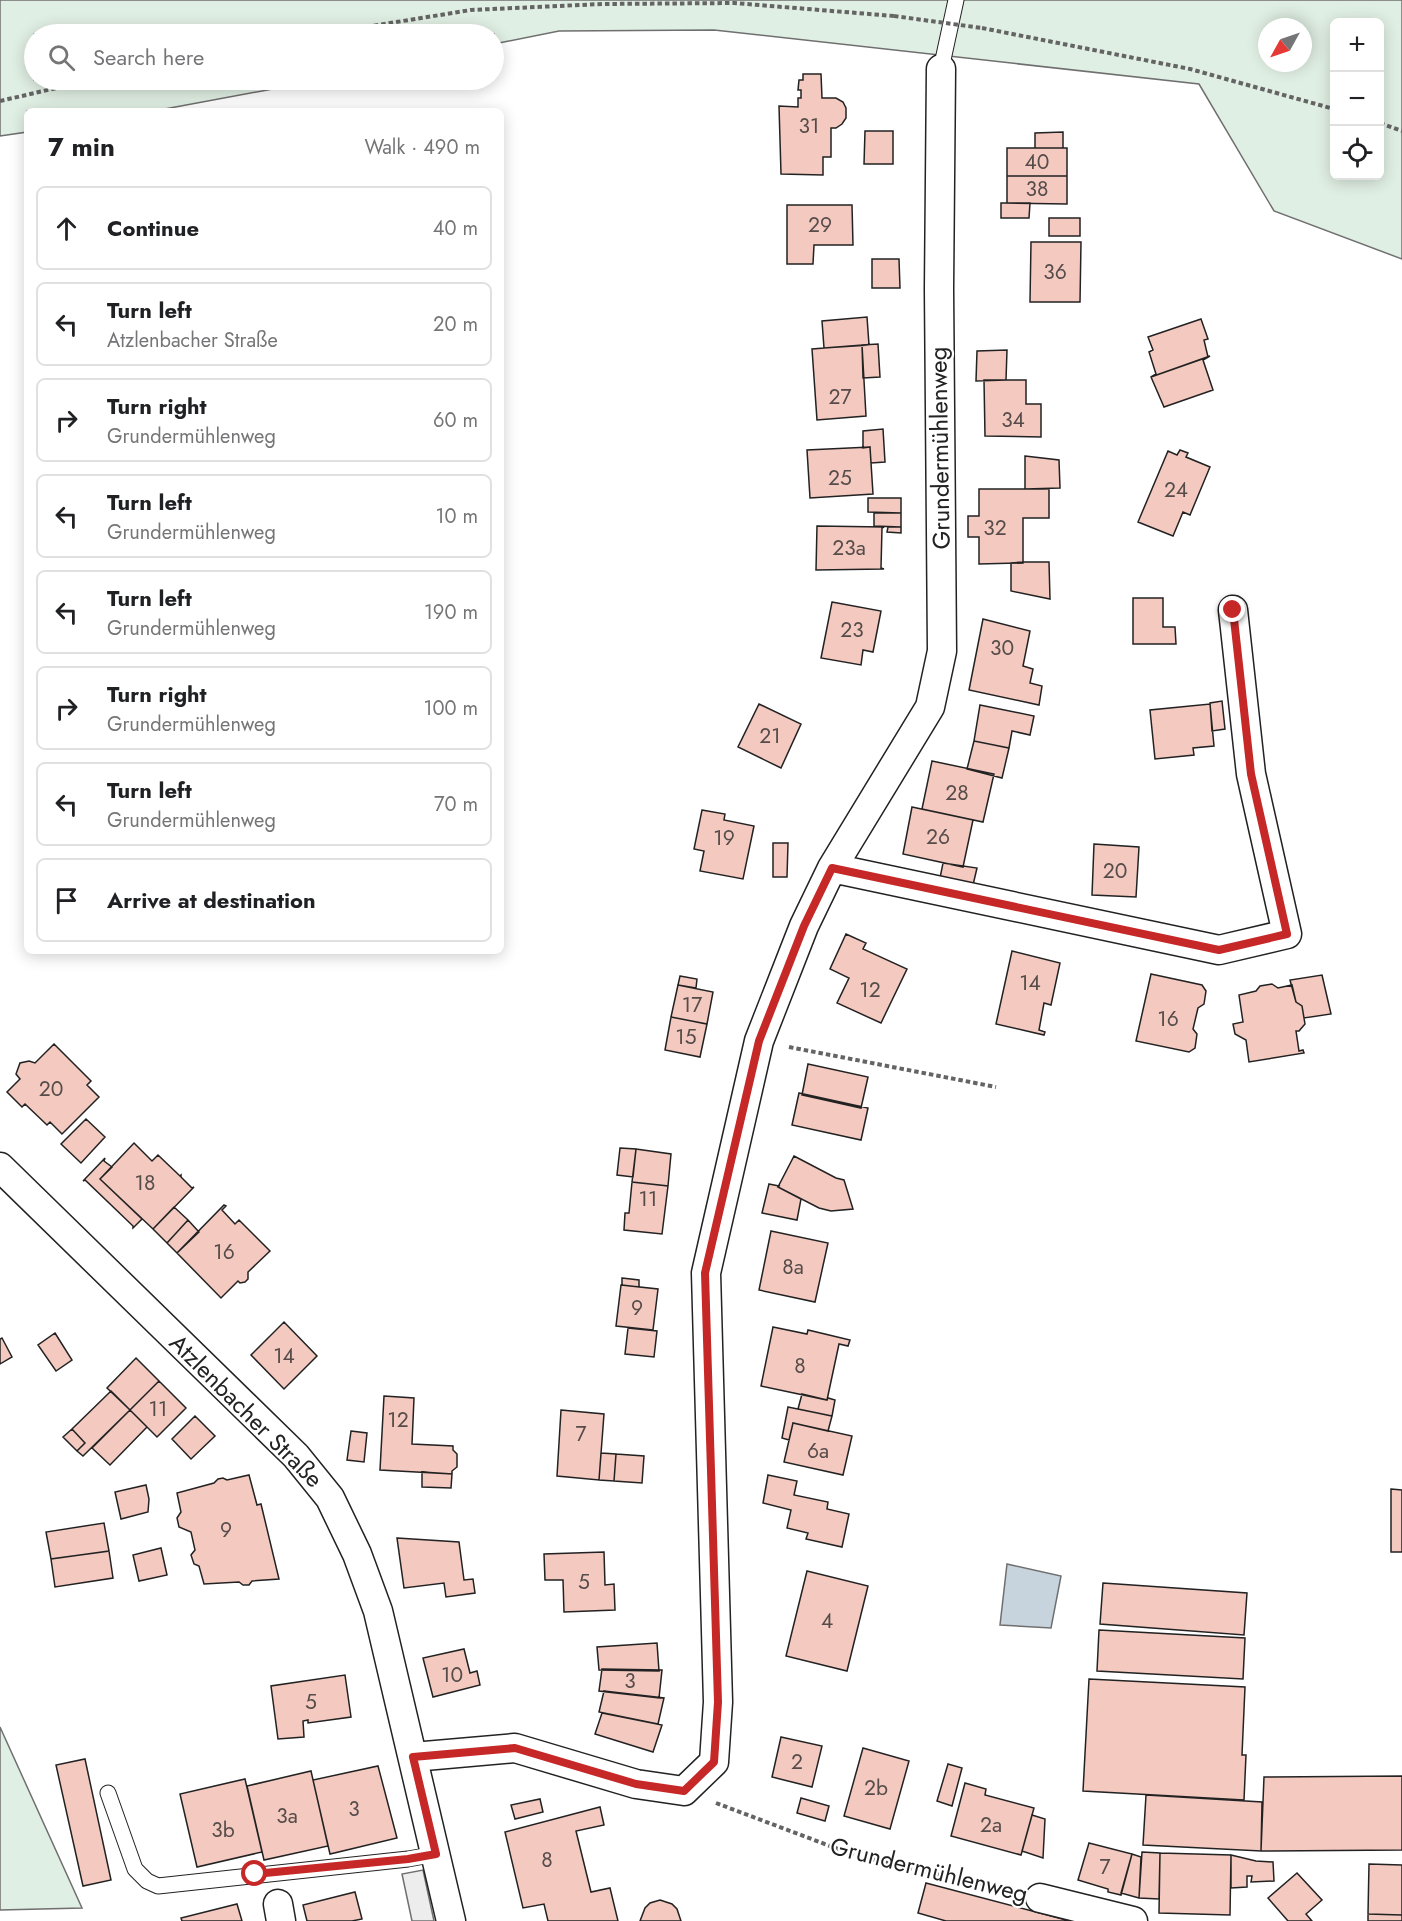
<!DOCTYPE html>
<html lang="en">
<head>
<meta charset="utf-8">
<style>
	body { margin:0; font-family:Jost,sans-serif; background:#f2f2f2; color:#202124 }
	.controls { position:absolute; right:18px; top:18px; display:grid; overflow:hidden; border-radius:9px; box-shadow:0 3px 15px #0003 }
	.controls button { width:54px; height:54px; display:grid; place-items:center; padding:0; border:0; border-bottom:2px solid #e0e0e0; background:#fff; color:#202124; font:30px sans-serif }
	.compass { position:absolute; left:1258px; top:18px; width:54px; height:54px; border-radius:50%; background:#fff; box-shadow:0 3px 15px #0003; rotate:230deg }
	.stop { position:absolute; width:18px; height:18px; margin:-14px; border:4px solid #c62828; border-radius:50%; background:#fff }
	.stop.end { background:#c62828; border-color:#fff; box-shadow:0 2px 6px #0008 }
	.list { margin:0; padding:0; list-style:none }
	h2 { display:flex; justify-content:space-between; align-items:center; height:78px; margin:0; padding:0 24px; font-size:26px }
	h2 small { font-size:20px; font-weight:400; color:#757577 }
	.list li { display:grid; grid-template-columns:39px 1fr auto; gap:18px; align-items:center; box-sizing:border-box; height:84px; margin:0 12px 12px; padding:0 12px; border:2px solid #e0e0e0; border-radius:9px }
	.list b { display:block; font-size:22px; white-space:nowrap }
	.list p { margin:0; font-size:20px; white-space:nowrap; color:#757577 }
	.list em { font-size:20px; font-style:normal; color:#757577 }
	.icon { flex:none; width:33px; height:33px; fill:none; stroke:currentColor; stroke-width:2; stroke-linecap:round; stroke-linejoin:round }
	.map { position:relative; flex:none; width:1402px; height:1921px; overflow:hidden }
	.search { position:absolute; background:#fff; box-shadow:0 3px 15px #0003; left:24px; top:24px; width:480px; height:66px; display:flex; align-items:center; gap:15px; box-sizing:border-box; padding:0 21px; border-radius:33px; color:#757577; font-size:22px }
	.panel { position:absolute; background:#fff; box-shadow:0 3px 15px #0003; left:24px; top:108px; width:480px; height:846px; border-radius:9px }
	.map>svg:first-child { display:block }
	.green { fill:#e0efe3; stroke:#6f6f6f; stroke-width:1.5; fill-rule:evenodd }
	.parking { fill:#ededed; stroke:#6f6f6f; stroke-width:1.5 }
	.water { fill:#c7d3dd; stroke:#6f6f6f; stroke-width:1.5 }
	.building { fill:#f3c9c0; stroke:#222; stroke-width:1.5 }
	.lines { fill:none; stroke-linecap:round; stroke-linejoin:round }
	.lane-casing { stroke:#222; stroke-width:17 }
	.street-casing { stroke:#222; stroke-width:31 }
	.path { stroke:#646464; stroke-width:4; stroke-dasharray:4.5 3; stroke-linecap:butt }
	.lane { stroke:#fff; stroke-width:15 }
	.street { stroke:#fff; stroke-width:28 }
	.path-bridge { stroke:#646464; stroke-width:4; stroke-dasharray:4.5 3; stroke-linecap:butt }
	.route { stroke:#c62828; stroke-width:8 }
	.labels { text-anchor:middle; stroke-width:4.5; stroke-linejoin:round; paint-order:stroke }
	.number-label { font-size:21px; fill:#564c4a }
	.street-label { font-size:24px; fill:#222; stroke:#fff }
</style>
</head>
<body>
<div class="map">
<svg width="1402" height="1921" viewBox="0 0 1402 1921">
	<rect width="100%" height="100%" fill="#fff"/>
	<path class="green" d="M0,0H1402V259L1274,211L1199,84L714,30L559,31L494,44V34H34V80H321L154,111H27V132L0,136ZM1334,22H1380V176H1334ZM1267,27H1303V63H1267Z
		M0,1727L82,1908L0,1910Z"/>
	<path class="parking" d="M423,1870L434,1921H412L402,1874Z"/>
	<path class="water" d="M1007,1564L1061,1576L1051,1628L1000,1625Z"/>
	<path class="building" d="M803,74H821L822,98H836L843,102L846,108V118L842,124L836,128H831V157H823V175L781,174L779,106L798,107V98H801V90H798L799,80H803Z
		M865,131H893V164H864Z
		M1063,132V148H1035V133Z
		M1007,148H1067V176H1007Z
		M1007,176H1067V204L1007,203Z
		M1001,203H1030L1029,218H1001Z
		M787,205H852L853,245H814L813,264H787Z
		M1049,218H1080V236H1049Z
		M1031,242H1081L1080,302H1030Z
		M872,259H899L900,288H872Z
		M867,317L869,345L824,348L822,321Z
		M1201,319L1208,339L1204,340L1208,357L1151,377L1156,374L1149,352L1153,350L1148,337Z
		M878,344L880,377L863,378L862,345Z
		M862,345L866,416L817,420L812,349Z
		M1007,350L1006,380L976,381L977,351Z
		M1210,356L1203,360L1213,390L1164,407L1151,377Z
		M984,380H1026V404H1041V437L985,436Z
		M883,429L885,462L871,463L870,447L863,448V431Z
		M870,447L873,494L810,498L807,450Z
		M1180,450L1188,453L1186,457L1210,467L1190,515L1183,512L1173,536L1138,522L1168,451L1177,455Z
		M1025,456L1059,460L1060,488L1025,489Z
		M979,489H1049V518H1023V563L979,564V537H968V516H979Z
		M868,498H901V513L868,512Z
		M874,513H901V527L874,526Z
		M817,526L884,527L882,528L881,568L884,569L816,570Z
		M888,527H901V533L887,532Z
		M1023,562H1049L1050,599L1011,591V563Z
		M1133,598H1163V627H1175L1176,644H1133Z
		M832,602L881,611L873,652L863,650L861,665L821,658Z
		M983,619L1030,631L1023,666L1033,669L1030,683L1042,686L1039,705L969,690Z
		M1222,701L1225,729L1212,731L1210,703Z
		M759,704L801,724L781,768L738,747Z
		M1210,704L1214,746L1193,748L1194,755L1155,759L1150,710Z
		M980,705L1034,716L1030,735L1012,731L1009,748L974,741Z
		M974,741L1009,748L1002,778L967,769Z
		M932,761L994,774L983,822L922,809Z
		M912,807L973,820L963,867L903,854Z
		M702,810L725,814L724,820L754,826L743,879L700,871L704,851L694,849Z
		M773,843H788L787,877H773Z
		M1094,844L1139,847L1136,897L1092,895Z
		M943,863L977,868L973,885L940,878Z
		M846,934L866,943L863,949L907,969L881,1023L837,1003L849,978L830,969Z
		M1012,951L1060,963L1051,1005L1044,1003L1039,1030L1045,1032L1044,1035L996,1024Z
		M1151,974L1202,985L1206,991L1204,1004L1198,1008L1193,1029L1197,1034L1195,1048L1189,1052L1136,1041Z
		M1322,975L1331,1014L1304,1018L1302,1006L1296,1002L1290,980Z
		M680,976L697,979L696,988L678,985Z
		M1272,984L1278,988L1292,985L1296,1002L1302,1006L1305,1024L1299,1031H1296L1299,1051L1303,1050L1304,1053L1249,1062L1246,1040L1235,1034L1233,1024L1243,1022L1239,995L1256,991L1260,986Z
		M678,985L713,992L707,1024L671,1017Z
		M671,1017L707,1024L700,1057L665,1050Z
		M54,1044L91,1081L87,1085L99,1097L62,1134L50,1122L47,1125L25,1104L22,1107L7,1092L20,1079L16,1074L20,1063L29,1061L35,1063Z
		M808,1064L868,1077L861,1108L802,1095Z
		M799,1093L868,1108L861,1140L792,1125Z
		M86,1119L105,1137L81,1163L61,1144Z
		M134,1143L152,1161L158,1155L180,1176L181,1175V1177L192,1188L194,1187L153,1229L100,1179Z
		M620,1148L636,1149L633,1177L617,1175Z
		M636,1149L671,1154L668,1186L632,1182Z
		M794,1156L836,1178L844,1180L853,1209L831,1211L819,1208L778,1187Z
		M105,1158L104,1161L112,1167L100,1179L142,1219L133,1228V1226L85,1180L83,1181Z
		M632,1182L668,1186L662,1234L624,1230L625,1213H629Z
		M769,1184L779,1186L778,1187L801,1199L797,1220L762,1213Z
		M224,1205L226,1206L222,1210L235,1224L239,1220L270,1251L248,1272V1279L245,1282L240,1283L238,1281L221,1298L177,1253Z
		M174,1207L188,1220L167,1243L153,1229Z
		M188,1220L199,1232L177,1253L167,1243Z
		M771,1231L828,1243L815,1302L759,1290Z
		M622,1278L639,1280V1287L622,1285Z
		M621,1285L658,1289L653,1330L616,1326Z
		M284,1322L317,1356L284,1389L251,1355Z
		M773,1327L807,1334L808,1330L850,1340L848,1346L839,1344L827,1400L761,1386Z
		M628,1328L657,1331L654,1357L625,1354Z
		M55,1333L72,1360L56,1371L38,1345Z
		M2,1338L12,1357L0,1364V1339Z
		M136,1358L159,1381L130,1410L107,1388Z
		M159,1381L186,1408L157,1437L130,1410Z
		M111,1391L130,1410L83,1456L77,1451L85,1443L72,1429Z
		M802,1394L827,1400L828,1398L835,1400L832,1416L798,1409Z
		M384,1396L414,1398L412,1444L453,1446V1450L457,1454V1467L452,1471V1474L380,1470Z
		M788,1407L832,1416L828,1431L793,1423L789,1440L782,1438Z
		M130,1410L147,1427L110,1465L92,1448Z
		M561,1410L604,1414L599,1480L557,1476Z
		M195,1416L215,1436L191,1459L172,1439Z
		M793,1423L852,1436L843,1475L784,1462Z
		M72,1429L85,1443L77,1451L63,1437Z
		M351,1431L367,1433L364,1462L347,1460Z
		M601,1453L616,1454L614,1481L599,1480Z
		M616,1454L644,1456L642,1483L614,1481Z
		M422,1472L452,1474L451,1488L422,1487Z
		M249,1475L257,1505L261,1504L279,1579L252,1581L249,1585H243L239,1582L204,1584L199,1566L194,1564L191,1555L195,1550L191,1532L179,1527L177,1518L181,1512L177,1493L214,1483L218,1479L223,1478L227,1480Z
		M768,1475L797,1481L794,1495L828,1502L827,1509L849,1514L842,1547L806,1539L808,1533L787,1528L791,1510L763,1503Z
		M146,1485L149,1499L148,1512L121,1519L115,1492Z
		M1391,1489L1402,1490V1552H1391Z
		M104,1523L109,1551L51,1559L46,1532Z
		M397,1538L459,1542L464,1580L473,1579L475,1593L446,1597L444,1583L404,1588Z
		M161,1548L167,1575L139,1581L133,1555Z
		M109,1551L113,1578L55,1587L51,1559Z
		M604,1552L605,1585L614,1584L615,1610L564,1612L563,1580H545L544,1554Z
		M807,1571L868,1586L847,1671L786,1656Z
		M1103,1583L1247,1593L1244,1635L1100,1624Z
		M1099,1630L1245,1638L1243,1679L1097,1671Z
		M657,1643L659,1671L599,1670L597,1647Z
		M464,1649L470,1673L477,1671L480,1685L433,1697L423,1658Z
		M602,1669L662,1670L659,1698L599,1691Z
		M345,1675L351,1717L308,1723V1720L303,1721L304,1737L278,1739L271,1686Z
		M1089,1679L1245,1687L1242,1755H1246L1244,1800L1083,1791Z
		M604,1691L664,1698L658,1724L599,1712Z
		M602,1713L662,1725L653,1752L595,1734Z
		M781,1737L822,1746L812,1787L772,1777Z
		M863,1748L909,1761L890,1829L844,1816Z
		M85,1759L111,1880L83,1886L56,1765Z
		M948,1764L962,1768L952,1806L937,1801Z
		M378,1766L397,1838L330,1854L313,1780Z
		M311,1771L328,1846L264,1860L247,1786Z
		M1402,1776V1850L1261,1851L1264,1777Z
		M245,1779L262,1852L197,1867L180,1794Z
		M965,1783L986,1789L985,1795L1034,1808L1021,1855L951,1836Z
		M1146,1795L1262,1802L1261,1851L1143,1845Z
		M801,1798L829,1806L825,1821L797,1813Z
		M540,1799L543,1812L515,1819L511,1805Z
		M600,1807L604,1825L576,1831L591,1892L610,1888L618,1921H548L544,1904L523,1908L505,1832Z
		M1032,1815L1045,1819L1043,1858L1022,1851Z
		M1089,1843L1132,1854L1121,1895L1108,1892V1889L1078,1880Z
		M1142,1852L1160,1853L1159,1899L1139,1898Z
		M1160,1853L1231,1855L1230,1915L1159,1913Z
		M1132,1854L1141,1857L1139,1898L1121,1893Z
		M1231,1855L1256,1861L1273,1862L1274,1881L1251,1882L1252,1876H1247V1887L1231,1888Z
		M1369,1864L1402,1865V1915L1368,1914Z
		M1297,1873L1322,1900L1306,1914L1312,1921H1288L1268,1898Z
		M926,1883L1070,1921H946L918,1913Z
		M355,1892L362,1919L352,1921H307L303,1905Z
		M660,1900L672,1904L677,1909L681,1921H640L645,1908L650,1903Z
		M237,1904L242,1921H182L181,1918Z
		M1368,1914L1402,1915V1921H1368Z"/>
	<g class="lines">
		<g class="lane-casing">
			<path id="lane" d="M941,69L956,0
				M108,1793L135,1869L147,1881L158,1886L408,1859L436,1854"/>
		</g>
		<g class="street-casing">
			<path id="street" d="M832,868L1219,950L1287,934L1251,774L1233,610
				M0,1167L296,1456L330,1498L357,1554L378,1611L451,1921
				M413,1757L515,1748L636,1784L684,1791L714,1762L718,1702L706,1273L759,1041L804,926L832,868L930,707L942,651L939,289L941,69
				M1040,1898L1133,1921
				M278,1904L281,1921"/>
		</g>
		<path class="path" d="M982,28L1190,69L1334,109
			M322,34L471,10L602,4L734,3L894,16
			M0,101L91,80
			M1380,123L1402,131
			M789,1047L996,1087
			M716,1803L854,1855L1013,1892"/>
		<use href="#lane" class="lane"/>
		<use href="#street" class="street"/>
		<path class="path-bridge" d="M894,16L982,28"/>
	</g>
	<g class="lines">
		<path class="route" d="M255,1874L408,1859L436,1854L413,1757L515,1748L636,1784L684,1791L714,1762L718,1702L705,1273L759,1041L804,926L832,868L1219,950L1287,934L1251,774L1233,610"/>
	</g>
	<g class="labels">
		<g class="number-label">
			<text x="809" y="133">31</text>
			<text x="1037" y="169">40</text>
			<text x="1037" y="196">38</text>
			<text x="820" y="232">29</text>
			<text x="1055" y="279">36</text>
			<text x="840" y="404">27</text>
			<text x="1013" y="427">34</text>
			<text x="840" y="485">25</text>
			<text x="1176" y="497">24</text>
			<text x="995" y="535">32</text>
			<text x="849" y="555">23a</text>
			<text x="852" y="637">23</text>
			<text x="1002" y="655">30</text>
			<text x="770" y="743">21</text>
			<text x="957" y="800">28</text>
			<text x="938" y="844">26</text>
			<text x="724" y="845">19</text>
			<text x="1115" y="878">20</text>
			<text x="1030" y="990">14</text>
			<text x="870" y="997">12</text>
			<text x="692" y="1012">17</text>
			<text x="1168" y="1026">16</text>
			<text x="686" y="1044">15</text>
			<text x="51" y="1096">20</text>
			<text x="145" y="1190">18</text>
			<text x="648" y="1206">11</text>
			<text x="224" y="1259">16</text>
			<text x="793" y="1274">8a</text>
			<text x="637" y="1315">9</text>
			<text x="284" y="1363">14</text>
			<text x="800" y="1373">8</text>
			<text x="158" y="1416">11</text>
			<text x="398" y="1427">12</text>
			<text x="581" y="1441">7</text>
			<text x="818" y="1458">6a</text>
			<text x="226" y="1537">9</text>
			<text x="584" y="1589">5</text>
			<text x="827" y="1628">4</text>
			<text x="452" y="1682">10</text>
			<text x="630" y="1688">3</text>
			<text x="311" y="1709">5</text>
			<text x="797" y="1769">2</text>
			<text x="876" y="1795">2b</text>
			<text x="354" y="1816">3</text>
			<text x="287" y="1823">3a</text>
			<text x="991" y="1832">2a</text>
			<text x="223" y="1837">3b</text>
			<text x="547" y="1867">8</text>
			<text x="1105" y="1874">7</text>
		</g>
		<g class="street-label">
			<text transform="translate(940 448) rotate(-91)" y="8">Grundermühlenweg</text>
			<text transform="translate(246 1411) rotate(45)" y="8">Atzlenbacher Straße</text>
			<text transform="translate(929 1870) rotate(14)" y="8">Grundermühlenweg</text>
		</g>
	</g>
</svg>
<div class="controls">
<button>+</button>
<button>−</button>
<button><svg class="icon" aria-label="locate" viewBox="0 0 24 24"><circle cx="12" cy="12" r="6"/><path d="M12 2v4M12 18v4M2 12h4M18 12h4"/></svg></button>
</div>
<svg class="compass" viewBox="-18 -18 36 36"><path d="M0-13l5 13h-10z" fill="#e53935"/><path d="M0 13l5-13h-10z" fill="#757577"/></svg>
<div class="stop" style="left:255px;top:1874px"></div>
<div class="stop end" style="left:1233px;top:610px"></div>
<div class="search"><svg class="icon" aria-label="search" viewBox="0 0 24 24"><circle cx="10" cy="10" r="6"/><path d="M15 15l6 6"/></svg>Search here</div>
<section class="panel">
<h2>7 min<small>Walk · 490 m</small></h2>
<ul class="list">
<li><svg class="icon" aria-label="ahead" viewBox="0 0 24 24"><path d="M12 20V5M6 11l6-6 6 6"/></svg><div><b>Continue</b></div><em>40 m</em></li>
<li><svg class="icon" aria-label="left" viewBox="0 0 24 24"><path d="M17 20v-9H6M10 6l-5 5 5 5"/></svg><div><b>Turn left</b><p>Atzlenbacher Straße</p></div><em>20 m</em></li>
<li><svg class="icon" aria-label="right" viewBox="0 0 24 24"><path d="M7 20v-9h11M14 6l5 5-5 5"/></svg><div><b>Turn right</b><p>Grundermühlenweg</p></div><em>60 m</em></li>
<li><svg class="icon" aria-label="left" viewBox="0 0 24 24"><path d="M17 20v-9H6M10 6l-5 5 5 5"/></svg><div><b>Turn left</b><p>Grundermühlenweg</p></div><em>10 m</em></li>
<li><svg class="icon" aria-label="left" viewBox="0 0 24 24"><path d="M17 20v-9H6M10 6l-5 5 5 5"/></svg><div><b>Turn left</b><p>Grundermühlenweg</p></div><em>190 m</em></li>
<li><svg class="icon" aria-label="right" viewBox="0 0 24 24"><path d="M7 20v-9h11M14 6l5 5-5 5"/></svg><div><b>Turn right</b><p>Grundermühlenweg</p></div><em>100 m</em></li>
<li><svg class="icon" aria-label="left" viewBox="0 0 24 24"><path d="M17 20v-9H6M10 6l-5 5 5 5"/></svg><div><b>Turn left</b><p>Grundermühlenweg</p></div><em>70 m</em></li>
<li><svg class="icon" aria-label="arrive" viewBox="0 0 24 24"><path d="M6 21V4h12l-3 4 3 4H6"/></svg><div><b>Arrive at destination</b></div></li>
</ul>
</section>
</div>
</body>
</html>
